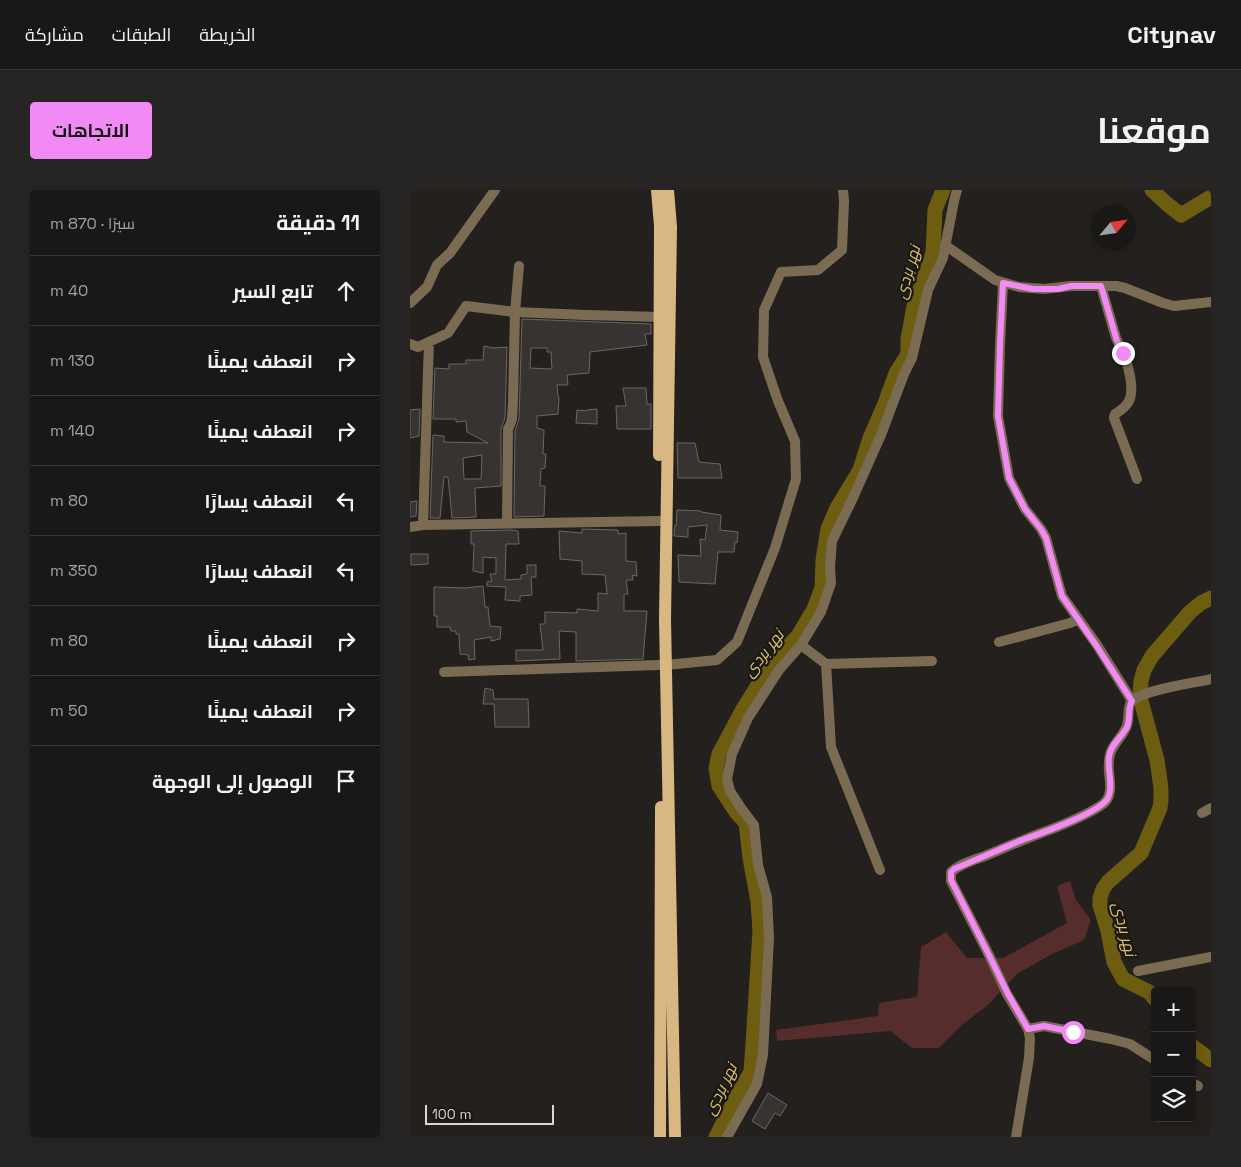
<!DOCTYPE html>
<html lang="ar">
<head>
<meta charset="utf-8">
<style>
	body { margin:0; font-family:"Space Grotesk",Cairo,sans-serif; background:#272523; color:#f1f3f6; direction:rtl }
	.controls { position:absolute; right:15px; bottom:15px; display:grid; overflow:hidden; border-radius:5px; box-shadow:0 2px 8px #0003 }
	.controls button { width:45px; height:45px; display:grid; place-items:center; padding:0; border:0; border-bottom:1px solid #383735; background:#1a1816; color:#f1f3f6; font:25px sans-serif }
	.compass { position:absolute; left:681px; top:15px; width:45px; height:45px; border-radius:50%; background:#1a1816; box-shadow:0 2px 8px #0003; rotate:61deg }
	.scale { position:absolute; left:15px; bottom:12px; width:129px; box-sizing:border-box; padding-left:5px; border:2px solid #dad8d6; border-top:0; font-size:14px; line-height:18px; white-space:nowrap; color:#dad8d6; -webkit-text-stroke:4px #1a1714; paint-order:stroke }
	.stop { position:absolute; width:15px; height:15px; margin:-11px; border:4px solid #f18af4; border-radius:50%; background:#fff }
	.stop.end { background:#f18af4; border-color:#fff; box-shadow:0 1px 5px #0008 }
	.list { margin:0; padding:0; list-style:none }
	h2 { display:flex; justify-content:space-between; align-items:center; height:65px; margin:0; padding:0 20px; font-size:21px }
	h2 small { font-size:16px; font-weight:400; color:#9fa0a1 }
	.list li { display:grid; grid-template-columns:32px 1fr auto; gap:15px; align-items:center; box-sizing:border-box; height:70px; padding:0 20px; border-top:1px solid #383735 }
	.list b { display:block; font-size:19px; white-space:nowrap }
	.list em { font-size:16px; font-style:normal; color:#9fa0a1 }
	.icon { flex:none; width:28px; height:28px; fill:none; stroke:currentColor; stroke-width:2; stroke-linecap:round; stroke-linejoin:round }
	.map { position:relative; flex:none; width:801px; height:947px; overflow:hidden; direction:ltr; border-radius:5px }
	header { display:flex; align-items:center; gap:30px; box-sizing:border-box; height:70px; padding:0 25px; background:#1a1816; border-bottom:1px solid #383735 }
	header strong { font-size:24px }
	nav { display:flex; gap:28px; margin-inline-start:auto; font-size:18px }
	.intro { display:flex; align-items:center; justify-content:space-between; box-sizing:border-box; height:120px; padding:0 30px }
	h1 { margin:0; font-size:35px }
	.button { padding:12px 22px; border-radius:5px; background:#f18af4; color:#111; font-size:18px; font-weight:700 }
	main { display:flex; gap:30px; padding:0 30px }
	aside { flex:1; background:#1a1816; border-radius:5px; box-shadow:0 2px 8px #0003 }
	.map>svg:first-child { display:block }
	.green { fill:#562d2c }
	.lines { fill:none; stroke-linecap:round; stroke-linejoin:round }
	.river { stroke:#6d5d11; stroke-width:15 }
	.building { fill:#373331; stroke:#6c6765; fill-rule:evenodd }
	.minor { stroke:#7c6b53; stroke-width:10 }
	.major { stroke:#d9b783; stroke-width:12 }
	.route { stroke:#f18af4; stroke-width:6 }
	.labels { text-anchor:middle; stroke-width:4.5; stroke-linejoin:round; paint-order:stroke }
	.water-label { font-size:16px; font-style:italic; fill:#dcc663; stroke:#1a1714 }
</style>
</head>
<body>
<header>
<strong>Citynav</strong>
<nav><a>الخريطة</a><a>الطبقات</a><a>مشاركة</a></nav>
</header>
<div class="intro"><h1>موقعنا</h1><a class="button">الاتجاهات</a></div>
<main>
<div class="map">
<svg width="801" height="947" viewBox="0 0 801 947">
	<rect width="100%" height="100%" fill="#23201d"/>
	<path class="green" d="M660,691L666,710L681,730L674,750L642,764L607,784L578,815L553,834L529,858H502L480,841L367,851L366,840L468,826L469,813L507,807L511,757L536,742L557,768H593L657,733L647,696Z"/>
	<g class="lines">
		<path class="river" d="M742,0L757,14L771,25L801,7
			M745,809L739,802L713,789L704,772L698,741L690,715V708L693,699L698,692L731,663L750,618L751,610V598L747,570L730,507L731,491L734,480L742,466L780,422L791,413L801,408
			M782,856L801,870
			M306,947L328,904L341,882L343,854L350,741L348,712L340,668L336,633L326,622L309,596L306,578L309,564L332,521L353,487L370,465L388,446L404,419L412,398L413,370L418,339L427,318L450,280L460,248L474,216L486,183L498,164V149L504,116L523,63L525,20L533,0"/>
	</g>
	<path class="building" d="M112,129L241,134V144H235L237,155L180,162L179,183L157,185L158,195H147L148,206L149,208L148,224L127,226V238L134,240L133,264H136L135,278L131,279L130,296H135L134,326L104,327L105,241L109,229ZM121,158H137V162H141L142,179L120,178Z
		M74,156L83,158L97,157L95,228L91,239V296L65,298L66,327L42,328L38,287H34L30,328H20L23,245L34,246V252L78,253L57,242L56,231L46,232V229H23L25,178L39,179V174H56V170H73ZM72,265L71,289H54L53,268Z
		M213,198H236L237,214H241V239H207L206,216H216Z
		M10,219L9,246L0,248V220Z
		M187,219V234L166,233L167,220L177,221V220Z
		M267,253H285L289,272L310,274L312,288H268Z
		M7,311L6,326L0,327V312Z
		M267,320L291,321V322L311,325L310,340L328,342L327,353L325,352L324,362H308L305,394L269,392L268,365L291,366L290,349L295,350L297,335L278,337V347L264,346L265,335L266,336Z
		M172,339L208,340V344L216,343V371L226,372L227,386L222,385L223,390H216L218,404H214V421H237L233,469L166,471V442L149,441L150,469L106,471V460H133L130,434H135V422L167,423V419L188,421V403L197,404L195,385L172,384V371L150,369L149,341L172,343Z
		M101,340L108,341L109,354H96L95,390L111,389V385L117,384V375H126V387H121L122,405L110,406V411L95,410L96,397L77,396V392L82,391L80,384H86V368L73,367V383L63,381L64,354H61V341Z
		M1,364H18V374L1,375Z
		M73,396L75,417H78L80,436L91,437L90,449L81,451V447L64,450L65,469L59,470L58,465L50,464L49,444H46V441H41L40,437H27V426H24V397L56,398Z
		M75,498L83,500L84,509H118L119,537H85L84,514H73Z
		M358,903L377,915L370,926L365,923L355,939L342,931Z"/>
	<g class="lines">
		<path class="minor" d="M535,55L585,90L609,97L634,99L661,96H706L715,98L753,113L764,116L801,112
			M593,93L590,155L588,226L599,288L615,319L631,339L636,348L652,406L687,455L722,511
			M691,96C696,113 701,131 706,148C708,153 711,157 713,162C718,174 725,199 719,211C716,217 710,221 705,224L704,228L727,289
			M0,113L17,97L27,75L40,63L85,0
			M0,154L8,157L38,143L56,116L105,122L176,125L250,127
			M97,333L98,239L100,235L102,229L103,211L105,122L109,76
			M13,335L19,152
			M0,337L13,335L249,331
			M589,452L660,433L668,429
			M391,455L416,474L421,557L470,680
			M416,474L522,471
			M256,475L307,470L327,452L365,358L386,289L385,251L368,211L353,167L354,120L371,82L408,80L432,60L434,11L433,0
			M34,482L249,475
			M792,623L801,618
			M728,781L801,767
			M618,839L634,836L701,849L720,854L745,870
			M782,893L788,896
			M317,947L347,894L353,865L359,748L357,707L348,675L344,635L331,618L320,601L317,589L322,564L338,528L369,480L391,455L411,422L421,393L420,377L422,351L442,310L471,245L494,184L502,168L518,100L533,68L544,11L547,0
			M606,947L619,868L620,848L618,839L597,804L579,765L541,691V682C550,674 563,670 575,666C597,657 619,647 642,639C659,632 678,625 693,614C703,606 700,593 699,582C697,556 706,557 716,538C720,530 717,517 721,512C731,500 784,493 801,489"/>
		<path class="major" d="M247,0L250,36L249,265
			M258,0L261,37L255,429L265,947
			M250,947L251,617"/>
	</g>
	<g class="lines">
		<path class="route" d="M663,842L634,836L618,839L598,804L579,765L541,690V682L544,679C567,669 589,660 612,650C629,644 690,623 698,608C704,596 697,580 699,567C700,555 712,547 717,537C721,529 717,519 722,511L686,455L652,406L636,348L631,339L615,319L599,288L588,226L590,154L593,93L623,99H648L661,96H691L707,151L713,163"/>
	</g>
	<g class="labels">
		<g class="water-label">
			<text transform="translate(497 82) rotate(-74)" y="6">نهر بردى</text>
			<text transform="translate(353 463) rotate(-52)" y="6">نهر بردى</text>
			<text transform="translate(715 739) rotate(76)" y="6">نهر بردى</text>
			<text transform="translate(310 899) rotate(-64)" y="6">نهر بردى</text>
		</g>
	</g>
</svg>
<div class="controls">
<button>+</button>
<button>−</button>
<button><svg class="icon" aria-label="layers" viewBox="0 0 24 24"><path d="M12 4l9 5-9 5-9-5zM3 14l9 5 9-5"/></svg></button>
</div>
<svg class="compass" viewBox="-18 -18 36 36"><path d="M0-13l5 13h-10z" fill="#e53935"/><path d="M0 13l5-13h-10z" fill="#9fa0a1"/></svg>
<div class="scale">100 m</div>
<div class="stop" style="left:663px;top:842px"></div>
<div class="stop end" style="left:713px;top:163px"></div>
</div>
<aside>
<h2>11 دقيقة<small>سيرًا · 870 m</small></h2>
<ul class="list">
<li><svg class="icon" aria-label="ahead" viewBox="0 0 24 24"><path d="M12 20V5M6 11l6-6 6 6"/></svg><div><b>تابع السير</b></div><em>40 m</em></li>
<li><svg class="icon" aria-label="right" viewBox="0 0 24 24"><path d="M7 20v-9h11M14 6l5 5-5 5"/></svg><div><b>انعطف يمينًا</b></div><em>130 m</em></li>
<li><svg class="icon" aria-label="right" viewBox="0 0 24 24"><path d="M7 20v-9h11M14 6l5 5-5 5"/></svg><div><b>انعطف يمينًا</b></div><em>140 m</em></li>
<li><svg class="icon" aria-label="left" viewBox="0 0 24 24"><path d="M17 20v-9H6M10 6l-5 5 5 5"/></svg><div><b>انعطف يسارًا</b></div><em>80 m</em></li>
<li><svg class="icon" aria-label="left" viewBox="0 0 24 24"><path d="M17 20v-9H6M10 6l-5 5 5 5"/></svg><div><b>انعطف يسارًا</b></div><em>350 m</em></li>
<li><svg class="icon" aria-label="right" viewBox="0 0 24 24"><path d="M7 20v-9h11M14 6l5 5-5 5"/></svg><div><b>انعطف يمينًا</b></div><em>80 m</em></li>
<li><svg class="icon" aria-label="right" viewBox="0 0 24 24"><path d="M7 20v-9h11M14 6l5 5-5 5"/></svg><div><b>انعطف يمينًا</b></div><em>50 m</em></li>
<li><svg class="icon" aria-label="arrive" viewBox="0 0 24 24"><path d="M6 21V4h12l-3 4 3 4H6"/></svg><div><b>الوصول إلى الوجهة</b></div></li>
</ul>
</aside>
</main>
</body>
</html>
